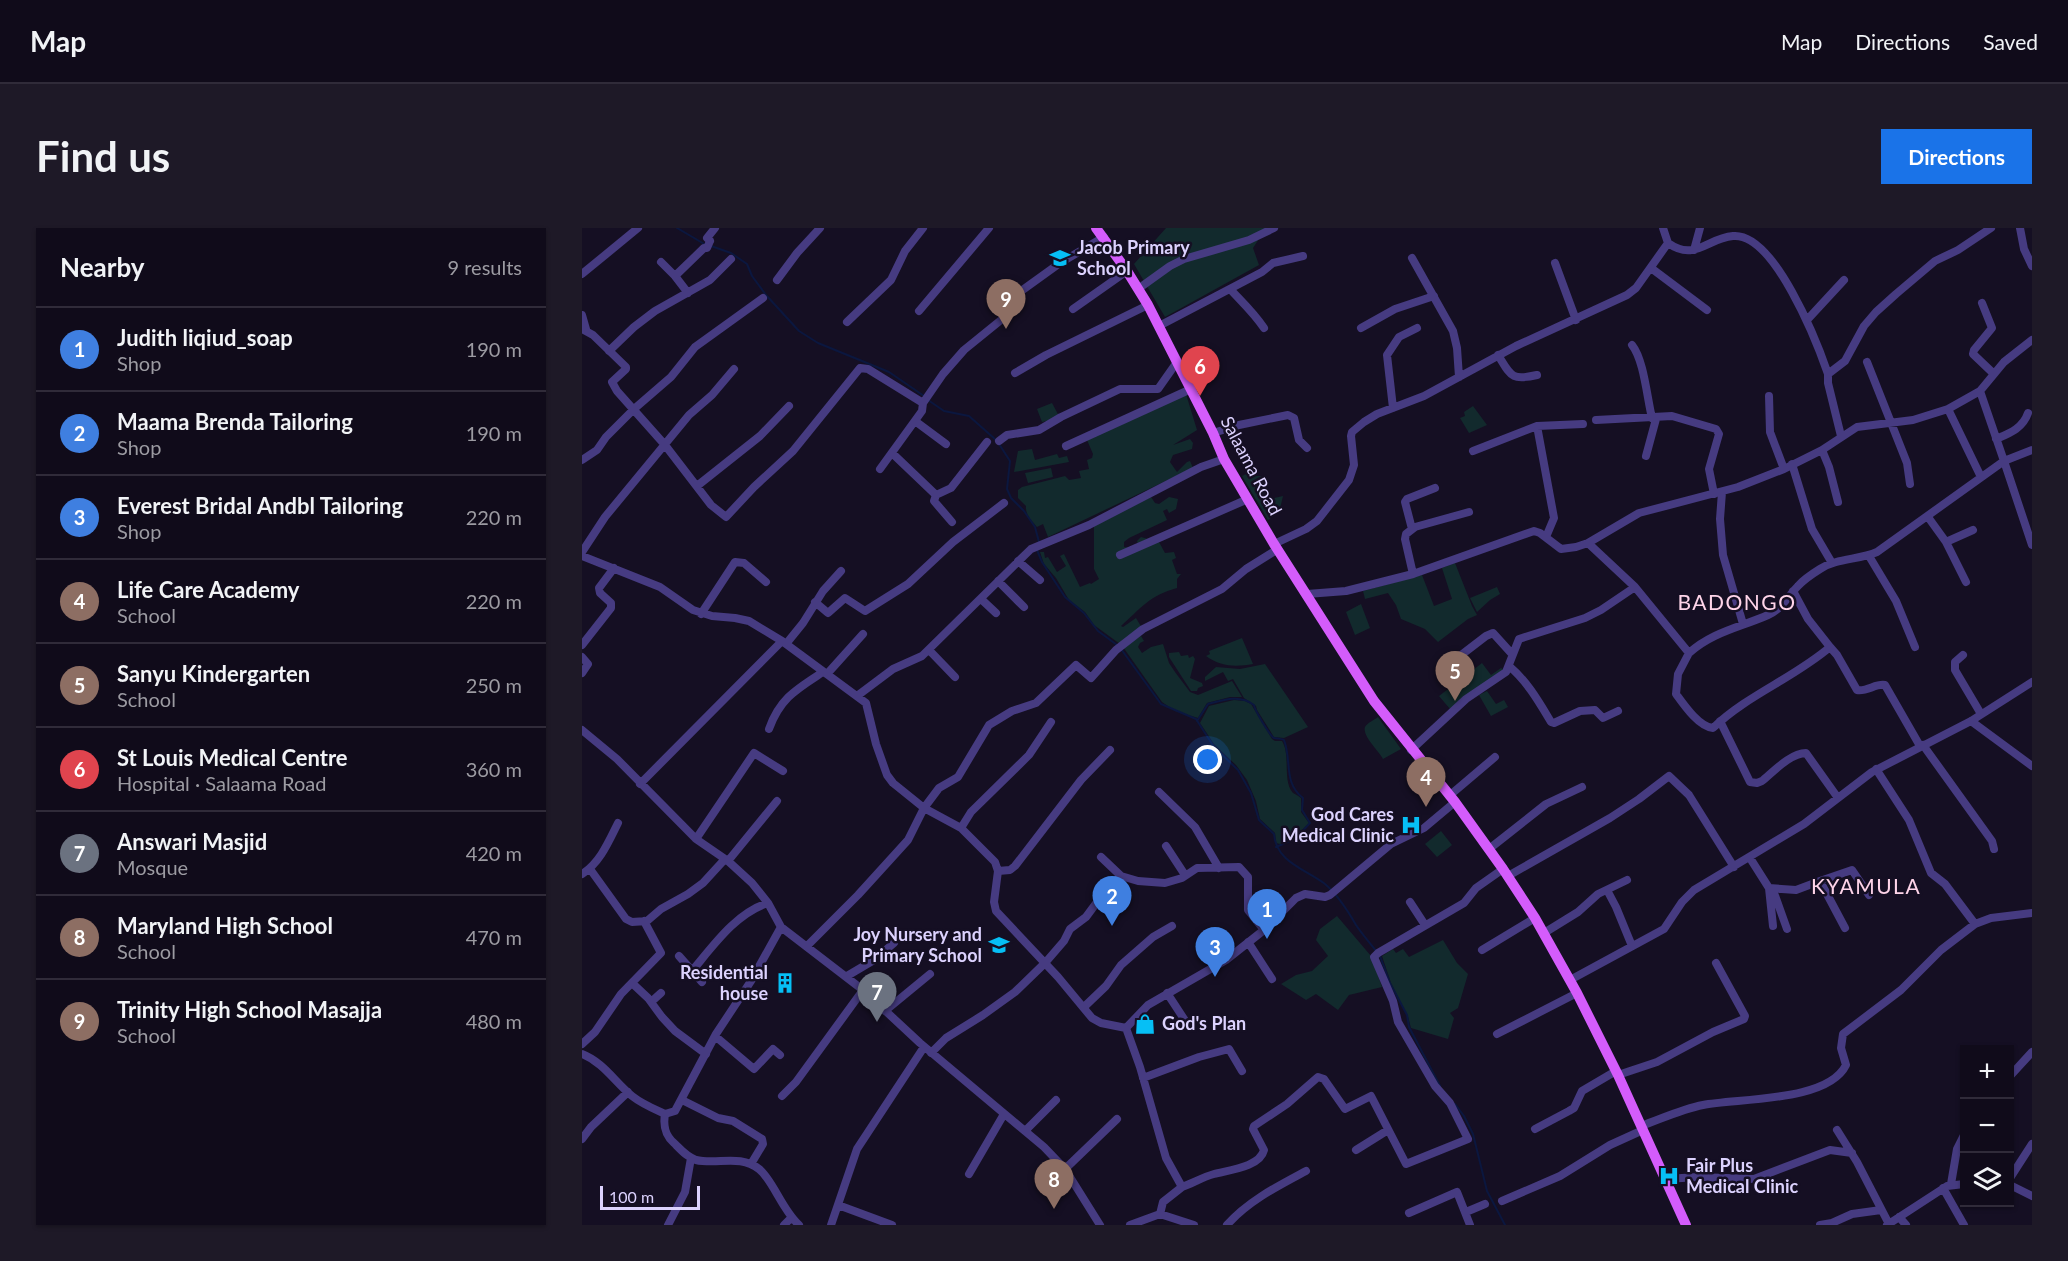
<!DOCTYPE html>
<html lang="en">
<head>
<meta charset="utf-8">
<style>
	body { margin:0; font-family:Lato,sans-serif; background:#1e1927; color:#f1f3f6 }
	.controls { position:absolute; right:18px; bottom:18px; display:grid; overflow:hidden; border-radius:0px; box-shadow:0 2px 4px #0004 }
	.controls button { width:54px; height:54px; display:grid; place-items:center; padding:0; border:0; border-bottom:2px solid #302b39; background:#100b1a; color:#f1f3f6; font:30px sans-serif }
	.scale { position:absolute; left:18px; bottom:15px; width:100px; box-sizing:border-box; padding-left:6px; border:3px solid #dcd2fe; border-top:0; font-size:16px; line-height:21px; white-space:nowrap; color:#dcd2fe; -webkit-text-stroke:4px #150f23; paint-order:stroke }
	.you { position:absolute; left:626px; top:532px; width:21px; height:21px; margin:-15px; border:4px solid #fff; border-radius:50%; background:#1a73e8; box-shadow:0 0 0 9px #1a73e833 }
	.badge { display:grid; place-items:center; width:39px; height:39px; border-radius:50%; background:#1a73e8; color:#fff; font-size:20px; font-weight:700 }
	.pin { position:absolute; translate:-50% -50px; filter:drop-shadow(0 2px 3px #0008) }
	.pin::after { content:''; position:absolute; top:32px; width:21px; height:18px; background:inherit; clip-path:polygon(0 0,100% 0,50% 100%) }
	.list { margin:0; padding:0; list-style:none }
	h2 { display:flex; justify-content:space-between; align-items:center; height:78px; margin:0; padding:0 24px; font-size:26px }
	h2 small { font-size:20px; font-weight:400; color:#9c9ba2 }
	.list li { display:grid; grid-template-columns:39px 1fr auto; gap:18px; align-items:center; box-sizing:border-box; height:84px; padding:0 24px; border-top:2px solid #302b39 }
	.list b { display:block; font-size:22px; white-space:nowrap }
	.list p { margin:0; font-size:20px; white-space:nowrap; color:#9c9ba2 }
	.list em { font-size:20px; font-style:normal; color:#9c9ba2 }
	.icon { flex:none; width:33px; height:33px; fill:none; stroke:currentColor; stroke-width:2; stroke-linecap:round; stroke-linejoin:round }
	.map { position:relative; flex:none; width:1450px; height:997px; overflow:hidden; border-radius:0px }
	header { display:flex; align-items:center; gap:36px; box-sizing:border-box; height:84px; padding:0 30px; background:#100b1a; border-bottom:2px solid #302b39 }
	header strong { font-size:28px }
	nav { display:flex; gap:33px; margin-inline-start:auto; font-size:21px }
	.intro { display:flex; align-items:center; justify-content:space-between; box-sizing:border-box; height:144px; padding:0 36px }
	h1 { margin:0; font-size:42px }
	.button { padding:15px 27px; border-radius:0px; background:#1a73e8; color:#fff; font-size:21px; font-weight:700 }
	main { display:flex; gap:36px; padding:0 36px }
	aside { flex:1; background:#100b1a; border-radius:0px; box-shadow:0 2px 4px #0004 }
	.map>svg:first-child { display:block }
	.green { fill:#122a2d }
	.lines { fill:none; stroke-linecap:round; stroke-linejoin:round }
	.stream { stroke:#0b173f; stroke-width:2 }
	.minor { stroke:#463b81; stroke-width:8 }
	.major { stroke:#d45cfb; stroke-width:10 }
	.labels { text-anchor:middle; stroke-width:5; stroke-linejoin:round; paint-order:stroke }
	.poi-label { font-size:18px; font-weight:bold; fill:#dcd2fe; stroke:#150f23; text-anchor:start }
	.street-label { font-size:18px; fill:#dcd2fe; stroke:#150f23 }
	.quarter-label { font-size:21px; letter-spacing:1.5px; fill:#fed4e9; stroke:#150f23 }
</style>
</head>
<body>
<header>
<strong>Map</strong>
<nav><a>Map</a><a>Directions</a><a>Saved</a></nav>
</header>
<div class="intro"><h1>Find us</h1><a class="button">Directions</a></div>
<main>
<aside>
<h2>Nearby<small>9 results</small></h2>
<ul class="list">
<li><span class="badge" style="background:#3f7fe0">1</span><div><b>Judith liqiud_soap</b><p>Shop</p></div><em>190 m</em></li>
<li><span class="badge" style="background:#3f7fe0">2</span><div><b>Maama Brenda Tailoring</b><p>Shop</p></div><em>190 m</em></li>
<li><span class="badge" style="background:#3f7fe0">3</span><div><b>Everest Bridal Andbl Tailoring</b><p>Shop</p></div><em>220 m</em></li>
<li><span class="badge" style="background:#8d6e63">4</span><div><b>Life Care Academy</b><p>School</p></div><em>220 m</em></li>
<li><span class="badge" style="background:#8d6e63">5</span><div><b>Sanyu Kindergarten</b><p>School</p></div><em>250 m</em></li>
<li><span class="badge" style="background:#e0444e">6</span><div><b>St Louis Medical Centre</b><p>Hospital · Salaama Road</p></div><em>360 m</em></li>
<li><span class="badge" style="background:#6b7280">7</span><div><b>Answari Masjid</b><p>Mosque</p></div><em>420 m</em></li>
<li><span class="badge" style="background:#8d6e63">8</span><div><b>Maryland High School</b><p>School</p></div><em>470 m</em></li>
<li><span class="badge" style="background:#8d6e63">9</span><div><b>Trinity High School Masajja</b><p>School</p></div><em>480 m</em></li>
</ul>
</aside>
<div class="map">
<svg width="1450" height="997" viewBox="0 0 1450 997">
	<rect width="100%" height="100%" fill="#150f23"/>
	<path class="green" d="M584,0H684L671,20L677,37L583,89L552,36Z
		M604,166L615,202L591,217L608,211L611,215L610,221L591,227L588,234L595,244L605,234L608,233L611,240L466,309L461,296L455,299C450,293 443,287 444,278L436,270V262L440,259L483,248L487,252L499,250L497,243L507,241L505,232L510,230L511,226L505,212Z
		M470,175L478,190L460,194L455,181Z
		M891,178L905,197L887,205L878,190L883,188L882,184Z
		M450,221L453,232L475,226L477,230L485,228L487,234L432,244L436,223Z
		M469,240L471,249L446,255L443,245Z
		M668,244L670,248H683L687,257L684,259L688,271L701,268L697,285L686,292L660,248Z
		M569,269L573,275L577,276L587,269L596,271L594,281L587,285L585,281L581,283L585,292L547,310L542,314V319L549,320L556,317L555,313L559,309L577,314L583,325L592,324L594,330L590,332L595,346H599L595,351V360C568,367 558,381 539,398L541,399L554,390L560,400L538,416L512,397L503,384L487,372L474,350L462,336L458,324H462L463,330L466,329L475,344L484,338L478,328L482,326L498,359L508,355L509,356L517,351L512,341V298Z
		M873,335L890,378L895,387L886,391L856,414L843,401L819,391L814,377L806,365L783,371L781,363L840,347L852,378L870,371L860,340Z
		M915,359L918,366L908,372L895,384L888,370Z
		M779,376L788,400L773,407L764,384Z
		M559,408L562,413L558,415L556,419L560,425L569,419L581,416L587,435L593,444L608,464L616,467L650,453L660,469H648L625,475L616,490L593,483L580,474L541,419Z
		M660,410L671,436C654,439 639,439 624,428L628,426L627,423Z
		M597,424L599,428L606,427L607,430L611,428L613,431L608,450L620,455L621,458L616,460L615,463H609L587,429V425Z
		M900,435L909,447L919,440L923,442L868,481L857,468Z
		M683,436L726,499L702,510L692,509L675,482L674,478L662,470L651,451L646,453L641,444L623,453V449L634,439L658,441Z
		M905,463L914,476L922,472L926,479L909,488L897,467Z
		M652,472L663,473L669,476L690,511L693,513H700C709,527 700,553 711,565C714,567 717,568 719,570V584L727,595L713,609L698,616L694,615L693,605L678,591L674,573L665,552L654,537L632,516L618,495L627,478Z
		M796,489L819,521L801,531C797,523 780,508 783,499C785,495 792,492 796,489Z
		M859,603L870,617L855,629L843,616Z
		M755,688L789,728L800,759L767,767L756,782L734,766L724,772L699,756L714,747L730,743L746,728L734,712L738,701Z
		M861,712L875,735L886,746L876,780L868,785L872,790L866,811L829,800L826,789L809,755L800,728L811,721L814,725L821,721L827,729Z"/>
	<g class="lines">
		<path class="stream" d="M95,0L124,17
			M129,18L149,25L165,36L170,48L184,67L217,103L236,115L307,144L342,168
			M346,172L362,183L387,188L414,212
			M417,216L428,233L425,261L429,270L442,283L453,299L457,314
			M455,322L460,334L483,369L502,385L516,403L535,417
			M539,421L579,476L614,491L632,519L656,542L669,565L677,592L692,606C694,634 723,641 743,656C756,667 766,683 774,697C780,706 788,715 794,723
			M615,493L626,476C641,472 658,466 672,477C672,481 688,508 692,510C693,510 701,511 702,512C710,532 701,555 721,570L720,582L728,595L713,611L694,619
			M798,728L808,755L825,787L827,799L858,858
			M873,876L882,888L891,906L905,963L923,997"/>
		<path class="minor" d="M1081,0L1086,15C1113,34 1125,10 1151,8C1192,4 1235,114 1246,146V155L1259,208
			M1438,0L1442,21L1450,38
			M128,13L125,10L133,0
			M1112,22L1118,0
			M830,30L871,103L875,120L877,149
			M79,34L93,48L106,65
			M973,35L994,92
			M1069,40L1125,82
			M0,46L56,0
			M93,48L122,20H125L128,13
			M195,52L215,25L238,0
			M556,61L588,38L602,31L667,12L692,0
			M648,61C660,74 672,85 682,100
			M1400,75L1410,100L1392,122L1391,126L1412,146
			M491,81L545,43
			M337,83L407,0
			M0,87L4,101
			M1225,92L1262,52
			M265,94L309,52L323,23L341,0
			M577,98L680,44L691,35L721,28
			M779,100L813,81L852,68
			M0,101L11,107L44,139V141L30,154L35,163L83,217L129,277L144,289L172,259L211,223L278,140L286,141L341,175
			M1050,117C1062,132 1065,170 1070,190
			M27,123L52,99L73,83L128,52L149,31
			M916,127C929,148 929,153 955,147
			M1285,134L1325,235L1328,256
			M433,145L464,127L566,77
			M1246,146L1263,133L1282,98L1294,84L1314,66L1353,33L1376,22L1409,0
			M1398,163L1422,233L1450,222
			M1187,168L1188,204L1202,241
			M811,180L805,127L817,109L835,100
			M1366,181L1399,249
			M1014,192L1090,188L1134,201L1137,206L1127,241L1132,266
			M333,193L364,216
			M955,198L972,290L964,309
			M631,205L657,197L706,187L712,190L717,212L725,220
			M1414,211C1428,205 1441,200 1446,185
			M417,213L425,207L457,202L479,189L538,161H576L595,134
			M484,218L609,161
			M1240,222L1247,239L1256,274
			M891,223L955,198L1001,196
			M310,225L354,267L352,273L370,294
			M1064,228L1074,191
			M0,232L15,222L24,209L52,181L89,149L113,119L181,70
			M1210,236L1230,301L1250,335
			M298,241L340,183L341,175L361,146L382,122L419,92L435,66L478,35L522,9
			M115,258L178,208L207,178
			M1140,264L1138,291L1141,327L1161,396
			M354,267L369,260L405,214
			M1346,289L1364,314L1384,354
			M830,301L823,274L825,271L853,260
			M1364,314L1391,302
			M1006,315L1053,359L1107,425C1130,404 1159,399 1186,387C1200,381 1206,368 1216,358C1222,351 1230,346 1238,341C1255,330 1277,332 1295,324L1422,233L1450,317
			M692,316L724,301L735,293L767,252L772,237L769,208L770,204L782,194L795,186L842,168L934,118L1045,67L1054,60L1086,15
			M0,324L23,289L107,187L130,167L152,141
			M538,327L666,271
			M0,328L78,359L111,382L130,388L153,390L167,393L200,413L284,475L294,516L305,547L311,555L342,580L379,600L413,634L416,643L412,674L414,683L476,749L510,790L519,795L544,800L566,777L644,732L682,702L714,670L723,666L743,669L748,667L809,616L842,600L873,574
			M1287,328L1314,373L1333,419
			M436,333L458,352
			M831,346L823,311L824,306L833,299L887,284
			M416,353L442,379
			M725,366L764,363L831,346L952,303L958,305L979,321L994,319L1006,315L1057,285L1156,259L1202,241L1240,222L1275,199L1331,192L1366,181L1398,163L1422,134L1450,112
			M399,371L414,385
			M233,374L246,385L263,370L283,383L326,356L371,314L422,275
			M119,386L153,334L162,335L184,354
			M204,416L221,395L241,363L259,343
			M0,417L29,380V375L18,365L17,360L32,340
			M1248,419L1255,427L1275,462C1285,464 1294,455 1303,457L1338,518
			M347,422L373,449
			M1107,425L1096,446L1094,466C1102,477 1117,499 1131,500C1165,467 1212,450 1248,419L1226,391L1211,363
			M1381,427L1373,434V442L1399,486
			M0,429L6,436L0,445
			M927,438C945,453 957,474 969,494L972,495L998,483L1013,482L1021,490L1036,483
			M861,441L904,408L911,405L930,426
			M245,446L281,406
			M275,468L311,441L340,428L449,321L507,297L619,239L642,231
			M1138,493L1168,554L1175,555L1180,553C1192,543 1209,525 1224,525L1256,570
			M1389,493L1450,538
			M187,501C198,470 215,461 241,444
			M0,502L35,531L114,611L146,633L170,655L186,675L199,699L281,762L338,815L462,919L483,941L518,997
			M1341,517L1410,613L1412,621
			M829,522L884,471L924,444L937,411L1003,390L1019,382L1053,359
			M1294,541L1327,592L1349,645L1363,656L1393,696
			M58,556L200,413
			M577,564L613,599L637,640
			M867,568L913,529
			M379,600L389,584L447,527L469,494
			M114,611L172,525L201,543
			M584,618L603,647
			M907,621L964,576L1000,559
			M519,629L539,648
			M1168,630L1187,660L1191,698
			M146,633L195,573
			M8,641L44,691L50,694L65,693L79,681L106,666L121,655L143,631
			M416,643L428,642L433,638L499,552L528,522
			M0,646C18,635 27,613 36,595
			M926,648L1028,590L1057,571L1087,548L1107,567L1152,639
			M1238,653L1270,642L1287,667
			M1187,660L1214,662L1238,653L1263,700
			M1025,662L1034,679L1050,718
			M1191,662L1205,701
			M828,674L843,697
			M962,705L996,684L1016,666L1045,652
			M666,714L690,751
			M225,718L276,667L326,612L342,580L357,560L376,549L407,497L430,483L454,475L494,437L509,450L534,422L561,401L640,361L664,341L696,321
			M900,722L953,690
			M97,728L120,754
			M110,743C131,718 154,685 186,675
			M265,748L292,732L312,715
			M988,752L1082,701L1100,674L1112,662L1222,596L1290,544L1389,493L1450,454
			M50,755L66,770L80,789L93,803L124,826
			M585,765L604,794
			M69,774L79,765
			M502,779L524,758L539,737L571,709L590,698
			M303,783L348,746
			M544,800L558,839L584,930L600,959L581,974L578,986
			M915,806L995,765
			M133,808L172,841L191,821L198,827
			M0,816L13,804L39,766L79,725L62,693
			M349,825L364,810L401,787L433,764L463,735L482,713L488,701L504,689L524,662L539,648L556,653L583,655L600,650L615,640L657,639L666,649V682L682,702
			M0,826C21,834 33,854 50,868C60,876 72,881 83,886L93,883L134,806L169,753L199,699
			M1036,847L1075,834L1131,804L1162,791L1163,788L1134,735
			M1428,848L1450,824
			M561,850L617,829L647,821L660,843
			M200,868L214,854L281,762
			M100,872L136,890L151,893L180,911L181,916L169,936
			M83,886C81,898 83,907 92,915C99,922 105,929 114,932C135,937 158,926 177,941C191,952 200,982 217,997
			M1059,898C1079,891 1100,881 1121,877C1157,870 1246,874 1264,837L1259,820L1261,806L1319,762L1359,722L1393,696L1409,690L1450,685
			M953,901L987,883L992,880L1000,863L1034,843
			M1255,902L1275,934L1307,996
			M443,903L474,872
			M0,911L9,899L46,864
			M774,922L806,902
			M483,941L535,891
			M387,946L422,886
			M1428,950L1450,916
			M1084,951L1116,949L1172,951L1248,922L1270,925
			M1369,956L1375,921L1382,907
			M1428,957L1450,968
			M600,959C611,955 621,949 632,946C647,942 678,939 682,922L671,901L672,898L705,876L736,849L742,851L763,881L789,868L824,936L886,911L868,875L853,858L816,794L811,773L792,729L796,725L882,675L894,660L921,641
			M1361,960L1382,997
			M920,973L978,948L1028,917L1061,902
			M256,977L310,997
			M884,984L903,976
			M827,985L875,964L888,997
			M1317,989L1324,997
			M86,997L103,964L109,930
			M202,997L209,990
			M249,997L275,921L342,819
			M548,997L578,986L612,997
			M645,997C666,973 696,958 724,943
			M1238,997L1250,995L1270,986L1299,982
			M1305,997L1365,958L1382,956"/>
		<path class="major" d="M514,0L545,43L566,77L631,205L642,231L692,316L792,473L873,574L921,641L953,690L995,765L1036,847L1104,997"/>
	</g>
	<defs>
		<g id="school-bare" transform="scale(1.62)"><path d="M0-5L7-2L0 1L-7-2ZM-4 1L0 2.5L4 1V4Q0 6-4 4Z" fill="#06bff5" stroke="#150f23" stroke-width="2.5" paint-order="stroke"/></g>
		<g id="hospital-bare" transform="scale(1.62)"><path d="M-5-5h3v3.5h4V-5h3V5h-3V1.5h-4V5h-3Z" fill="#06bff5" stroke="#150f23" stroke-width="2.5" paint-order="stroke"/></g>
		<g id="building-bare" transform="scale(1.62)"><path d="M-4-6H4V6H1V3H-1V6H-4ZM-2.5-4.3h1.7v1.8h-1.7ZM.8-4.3h1.7v1.8H.8ZM-2.5-1h1.7V.8h-1.7ZM.8-1h1.7V.8H.8Z" fill="#06bff5" stroke="#150f23" stroke-width="2.5" paint-order="stroke"/></g>
		<g id="shop-bare" transform="scale(1.62)"><path d="M-5-2.5h2.3a2.7 3.5 0 0 1 5.4 0H5L5.5 6h-11ZM-1.5-2.5h3a1.5 2.3 0 0 0-3 0Z" fill="#06bff5" stroke="#150f23" stroke-width="2.5" paint-order="stroke"/></g>
	</defs>
	<g fill-rule="evenodd">
		<use href="#school-bare" x="478" y="30"/>
		<use href="#hospital-bare" x="829" y="597"/>
		<use href="#school-bare" x="417" y="717"/>
		<use href="#building-bare" x="203" y="755"/>
		<use href="#shop-bare" x="563" y="796"/>
		<use href="#hospital-bare" x="1087" y="948"/>
	</g>
	<g class="labels">
		<g class="poi-label">
			<text x="495" y="26">Jacob Primary<tspan x="495" dy="21">School</tspan></text>
			<text x="812" y="593" text-anchor="end">God Cares<tspan x="812" dy="21">Medical Clinic</tspan></text>
			<text x="400" y="713" text-anchor="end">Joy Nursery and<tspan x="400" dy="21">Primary School</tspan></text>
			<text x="186" y="751" text-anchor="end">Residential<tspan x="186" dy="21">house</tspan></text>
			<text x="580" y="802">God's Plan</text>
			<text x="1104" y="944">Fair Plus<tspan x="1104" dy="21">Medical Clinic</tspan></text>
		</g>
		<g class="street-label">
			<text transform="translate(669 238) rotate(62)" y="6">Salaama Road</text>
		</g>
		<g class="quarter-label">
			<text x="1155" y="382">BADONGO</text>
			<text x="1284" y="666">KYAMULA</text>
		</g>
	</g>
</svg>
<div class="controls">
<button>+</button>
<button>−</button>
<button><svg class="icon" aria-label="layers" viewBox="0 0 24 24"><path d="M12 4l9 5-9 5-9-5zM3 14l9 5 9-5"/></svg></button>
</div>
<div class="scale">100 m</div>
<div class="you"></div>
<div class="pin badge" style="left:685px;top:711px;background:#3f7fe0">1</div>
<div class="pin badge" style="left:530px;top:698px;background:#3f7fe0">2</div>
<div class="pin badge" style="left:633px;top:749px;background:#3f7fe0">3</div>
<div class="pin badge" style="left:844px;top:579px;background:#8d6e63">4</div>
<div class="pin badge" style="left:873px;top:473px;background:#8d6e63">5</div>
<div class="pin badge" style="left:618px;top:168px;background:#e0444e">6</div>
<div class="pin badge" style="left:295px;top:794px;background:#6b7280">7</div>
<div class="pin badge" style="left:472px;top:981px;background:#8d6e63">8</div>
<div class="pin badge" style="left:424px;top:101px;background:#8d6e63">9</div>
</div>
</main>
</body>
</html>
